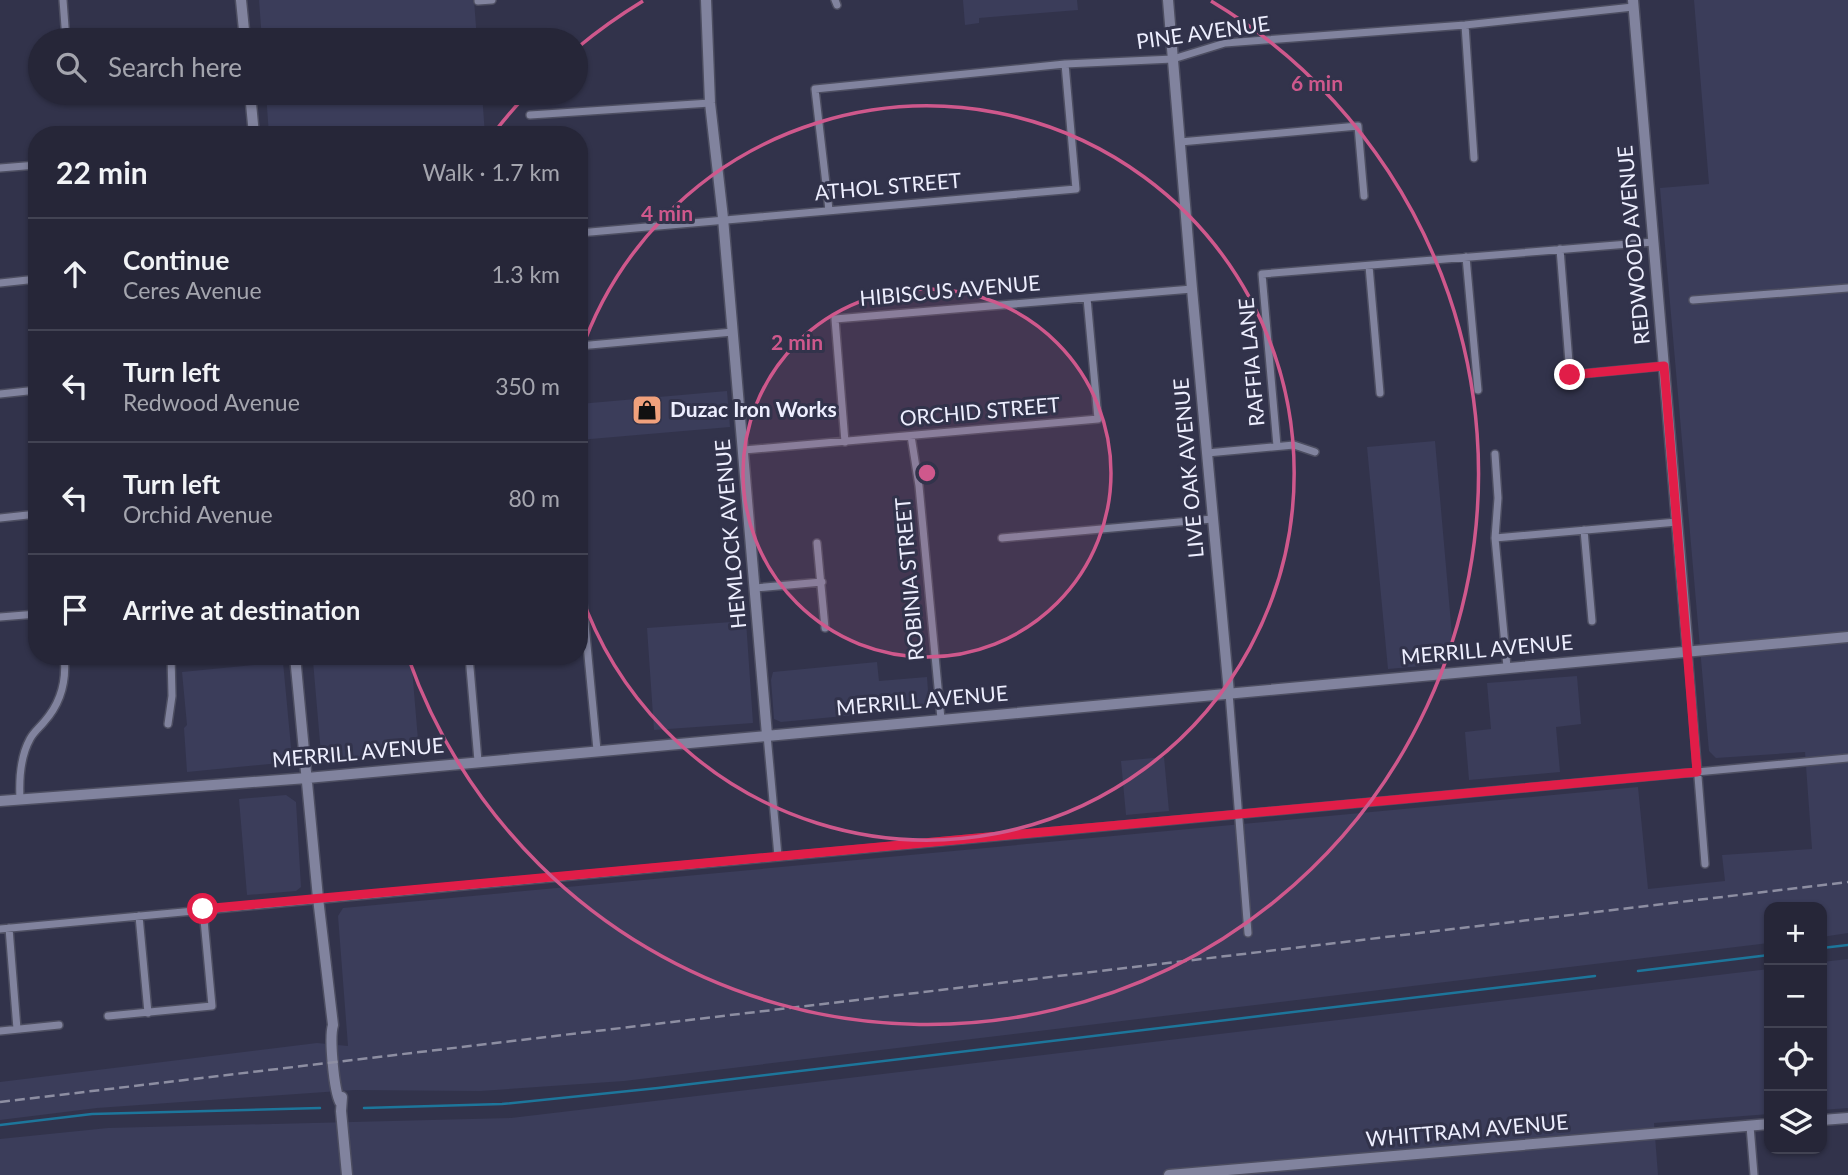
<!DOCTYPE html>
<html lang="en">
<head>
<meta charset="utf-8">
<style>
	body { margin:0; font-family:Lato,sans-serif; background:#2e2e40; color:#f1f3f6 }
	.controls { position:absolute; right:21px; bottom:21px; display:grid; overflow:hidden; border-radius:14px; box-shadow:0 2px 5px #0004 }
	.controls button { width:63px; height:63px; display:grid; place-items:center; padding:0; border:0; border-bottom:2px solid #424353; background:#262638; color:#f1f3f6; font:35px sans-serif }
	.stop { position:absolute; width:21px; height:21px; margin:-16px; border:5px solid #e11d48; border-radius:50%; background:#fff }
	.stop.end { background:#e11d48; border-color:#fff; box-shadow:0 2px 7px #0008 }
	.list { margin:0; padding:0; list-style:none }
	h2 { display:flex; justify-content:space-between; align-items:center; height:91px; margin:0; padding:0 28px; font-size:30px }
	h2 small { font-size:23px; font-weight:400; color:#a4a5ae }
	.list li { display:grid; grid-template-columns:46px 1fr auto; gap:21px; align-items:center; box-sizing:border-box; height:112px; padding:0 28px; border-top:2px solid #424353 }
	.list b { display:block; font-size:26px; white-space:nowrap }
	.list p { margin:0; font-size:23px; white-space:nowrap; color:#a4a5ae }
	.list em { font-size:23px; font-style:normal; color:#a4a5ae }
	.icon { flex:none; width:38px; height:38px; fill:none; stroke:currentColor; stroke-width:2; stroke-linecap:round; stroke-linejoin:round }
	.map { position:relative; flex:none; width:1848px; height:1175px; overflow:hidden }
	.search { position:absolute; background:#262638; box-shadow:0 2px 5px #0004; left:28px; top:28px; width:560px; height:77px; display:flex; align-items:center; gap:18px; box-sizing:border-box; padding:0 24px; border-radius:38px; color:#a4a5ae; font-size:26px }
	.panel { position:absolute; background:#262638; box-shadow:0 2px 5px #0004; left:28px; top:126px; width:560px; height:539px; border-radius:28px }
	.map>svg:first-child { display:block }
	.built { fill:#3b3d5a }
	.lines { fill:none; stroke-linecap:round; stroke-linejoin:round }
	.stream { stroke:#1d769b; stroke-width:2.5 }
	.street-casing { stroke:#4d4e61; stroke-width:10 }
	.secondary-casing { stroke:#4d4e61; stroke-width:13 }
	.street { stroke:#81839e; stroke-width:7 }
	.secondary { stroke:#81839e; stroke-width:10 }
	.rail { stroke:#8d8ea2; stroke-width:2.5; stroke-dasharray:10 5; stroke-linecap:butt }
	.route { stroke:#e11d48; stroke-width:9 }
	.ring { fill:none; stroke:#cf588c; stroke-width:3.5 }
	.labels { text-anchor:middle; stroke-width:6; stroke-linejoin:round; paint-order:stroke }
	.street-label { font-size:21px; fill:#edeefe; stroke:#32334b }
	.poi-label { font-size:21px; font-weight:bold; fill:#edeefe; stroke:#32334b; text-anchor:start }
	.centre { fill:#cf588c; stroke:#32334b; stroke-width:3.5 }
	.ring-label { font-size:21px; text-anchor:middle; font-weight:bold; fill:#cf588c; stroke:#32334b; stroke-width:6; stroke-linejoin:round; paint-order:stroke }
</style>
</head>
<body>
<div class="map">
<svg width="1848" height="1175" viewBox="0 0 1848 1175">
	<rect width="100%" height="100%" fill="#32334b"/>
	<path class="built" d="M259,0H474L477,40H262Z
		M963,0H1077L1078,10L979,18V23L965,25Z
		M1694,0H1848V933L1822,937V907H1769V943L624,1081L480,1091L354,1090L97,1108L0,1120V1082L317,1043L348,1046L338,916L343,908L1638,787L1648,889L1725,881L1722,855L1812,849L1805,752L1716,758L1709,751L1660,188L1709,184Z
		M266,93H482L485,135H269Z
		M727,391L730,427L579,440V404Z
		M1435,441L1454,658L1444,664L1388,669L1367,447Z
		M746,621L753,723L654,730L647,628Z
		M359,656H411L419,752L328,760L321,754L313,661Z
		M283,662L292,758L291,762L187,772L184,728L187,725L182,672Z
		M877,662L879,681L927,677L929,704L927,706L880,709L876,713L781,722L774,719L771,680L773,672Z
		M1577,676L1581,724L1556,727L1560,772L1469,780L1465,732L1491,729L1487,683Z
		M1164,757L1169,811L1126,815L1121,761Z
		M286,795L296,802L301,887L296,891L247,895L239,799Z
		M1848,959V1108L1822,1110V962Z
		M1769,969V1114L1654,1123L1658,1175H0V1139L108,1128L511,1118Z"/>
	<g class="lines">
		<path class="stream" d="M1822,948L1848,945
			M1638,971L1769,955
			M364,1108L502,1104L658,1088L1595,976
			M0,1125L92,1114L320,1108"/>
		<g class="street-casing">
			<path id="street" d="M63,0L66,40
				M835,0L837,5
				M478,1L492,0
				M1465,25L1474,158
				M530,115L710,103
				M1180,142L1358,126L1364,196
				M0,168L37,165
				M829,210L815,89L1065,64L1173,59L1225,43L1465,25L1633,7
				M579,233L1076,189L1065,64
				M1560,249L1570,375L1664,366
				M1466,257L1478,390
				M1369,266L1380,393
				M0,283L37,279
				M1693,300L1848,288
				M579,346L733,332
				M0,394L37,390
				M911,436L919,486L941,719
				M845,442L835,319L1192,289
				M1277,446L1262,274L1653,242
				M744,450L1098,419L1087,298
				M1207,453L1294,445L1315,452
				M1495,454L1498,498L1495,538L1507,667
				M0,518L37,514
				M1584,530L1592,621
				M1002,538L1212,519
				M1495,538L1677,522
				M817,543L825,628
				M579,561L597,750
				M755,588L822,582
				M0,617L37,614
				M1688,652L1705,864
				M469,656L478,761
				M1229,693L1248,933
				M168,724L172,696L171,656
				M767,735L778,856
				M20,799C19,779 20,757 30,739C33,733 39,728 44,722C61,703 67,682 64,656
				M139,916L148,1013
				M9,928L17,1029
				M0,929L1848,758
				M108,1016L212,1006L203,909
				M0,1031L59,1025
				M1750,1126L1754,1175"/>
		</g>
		<g class="secondary-casing">
			<path id="secondary" d="M241,0L245,40
				M706,0L710,103L723,218L767,735
				M1168,0L1192,289L1229,693
				M1633,0L1688,652
				M250,93L254,135
				M295,656L318,898L333,1025C329,1038 334,1090 340,1102
				M0,801L307,778L1848,637
				M342,1097L341,1111L347,1175
				M1822,1120L1848,1118
				M1169,1175L1769,1124"/>
		</g>
		<use href="#street" class="street"/>
		<use href="#secondary" class="secondary"/>
		<path class="rail" d="M0,1102L1848,882"/>
	</g>
	<g class="lines">
		<path class="route" d="M203,909L1697,772L1664,366L1570,375"/>
	</g>
	<circle cx="927" cy="473" r="184" fill="#cf588c" fill-opacity=".12"/>
	<g class="ring">
		<circle cx="927" cy="473" r="184"/>
		<path d="M580 354A367 367 0 1 1 580 592"/>
		<path d="M493 134A551 551 0 0 1 527 94M577 48A551 551 0 0 1 643 1M1211 1A551 551 0 1 1 408 657"/>
	</g>
	<defs>
		<g id="shop-square" transform="scale(1.575)"><rect x="-9" y="-9" width="18" height="18" rx="4" fill="#f1a17c" stroke="#32334b"/><path d="M-5-2.5h2.3a2.7 3.5 0 0 1 5.4 0H5L5.5 6h-11ZM-1.5-2.5h3a1.5 2.3 0 0 0-3 0Z" fill="#111"/></g>
	</defs>
	<g fill-rule="evenodd">
		<use href="#shop-square" x="647" y="410"/>
	</g>
	<g class="labels">
		<g class="street-label">
			<text transform="translate(1203 33) rotate(-8)" y="7">PINE AVENUE</text>
			<text transform="translate(888 187) rotate(-5)" y="7">ATHOL STREET</text>
			<text transform="translate(1634 245) rotate(-95)" y="7">REDWOOD AVENUE</text>
			<text transform="translate(950 291) rotate(-5)" y="7">HIBISCUS AVENUE</text>
			<text transform="translate(1252 362) rotate(-95)" y="7">RAFFIA LANE</text>
			<text transform="translate(980 412) rotate(-5)" y="7">ORCHID STREET</text>
			<text transform="translate(1189 468) rotate(-95)" y="7">LIVE OAK AVENUE</text>
			<text transform="translate(731 534) rotate(-95)" y="7">HEMLOCK AVENUE</text>
			<text transform="translate(910 579) rotate(-95)" y="7">ROBINIA STREET</text>
			<text transform="translate(1487 650) rotate(-5)" y="7">MERRILL AVENUE</text>
			<text transform="translate(922 701) rotate(-5)" y="7">MERRILL AVENUE</text>
			<text transform="translate(358 753) rotate(-5)" y="7">MERRILL AVENUE</text>
			<text transform="translate(1467 1131) rotate(-5)" y="7">WHITTRAM AVENUE</text>
		</g>
		<g class="poi-label">
			<text x="670" y="417">Duzac Iron Works</text>
		</g>
	</g>
	<circle cx="927" cy="473" r="10" class="centre"/>
	<g class="ring-label">
		<text x="1317" y="91">6 min</text>
		<text x="667" y="221">4 min</text>
		<text x="797" y="350">2 min</text>
	</g>
</svg>
<div class="controls">
<button>+</button>
<button>−</button>
<button><svg class="icon" aria-label="locate" viewBox="0 0 24 24"><circle cx="12" cy="12" r="6"/><path d="M12 2v4M12 18v4M2 12h4M18 12h4"/></svg></button>
<button><svg class="icon" aria-label="layers" viewBox="0 0 24 24"><path d="M12 4l9 5-9 5-9-5zM3 14l9 5 9-5"/></svg></button>
</div>
<div class="stop" style="left:203px;top:909px"></div>
<div class="stop end" style="left:1570px;top:375px"></div>
<div class="search"><svg class="icon" aria-label="search" viewBox="0 0 24 24"><circle cx="10" cy="10" r="6"/><path d="M15 15l6 6"/></svg>Search here</div>
<section class="panel">
<h2>22 min<small>Walk · 1.7 km</small></h2>
<ul class="list">
<li><svg class="icon" aria-label="ahead" viewBox="0 0 24 24"><path d="M12 20V5M6 11l6-6 6 6"/></svg><div><b>Continue</b><p>Ceres Avenue</p></div><em>1.3 km</em></li>
<li><svg class="icon" aria-label="left" viewBox="0 0 24 24"><path d="M17 20v-9H6M10 6l-5 5 5 5"/></svg><div><b>Turn left</b><p>Redwood Avenue</p></div><em>350 m</em></li>
<li><svg class="icon" aria-label="left" viewBox="0 0 24 24"><path d="M17 20v-9H6M10 6l-5 5 5 5"/></svg><div><b>Turn left</b><p>Orchid Avenue</p></div><em>80 m</em></li>
<li><svg class="icon" aria-label="arrive" viewBox="0 0 24 24"><path d="M6 21V4h12l-3 4 3 4H6"/></svg><div><b>Arrive at destination</b></div></li>
</ul>
</section>
</div>
</body>
</html>
